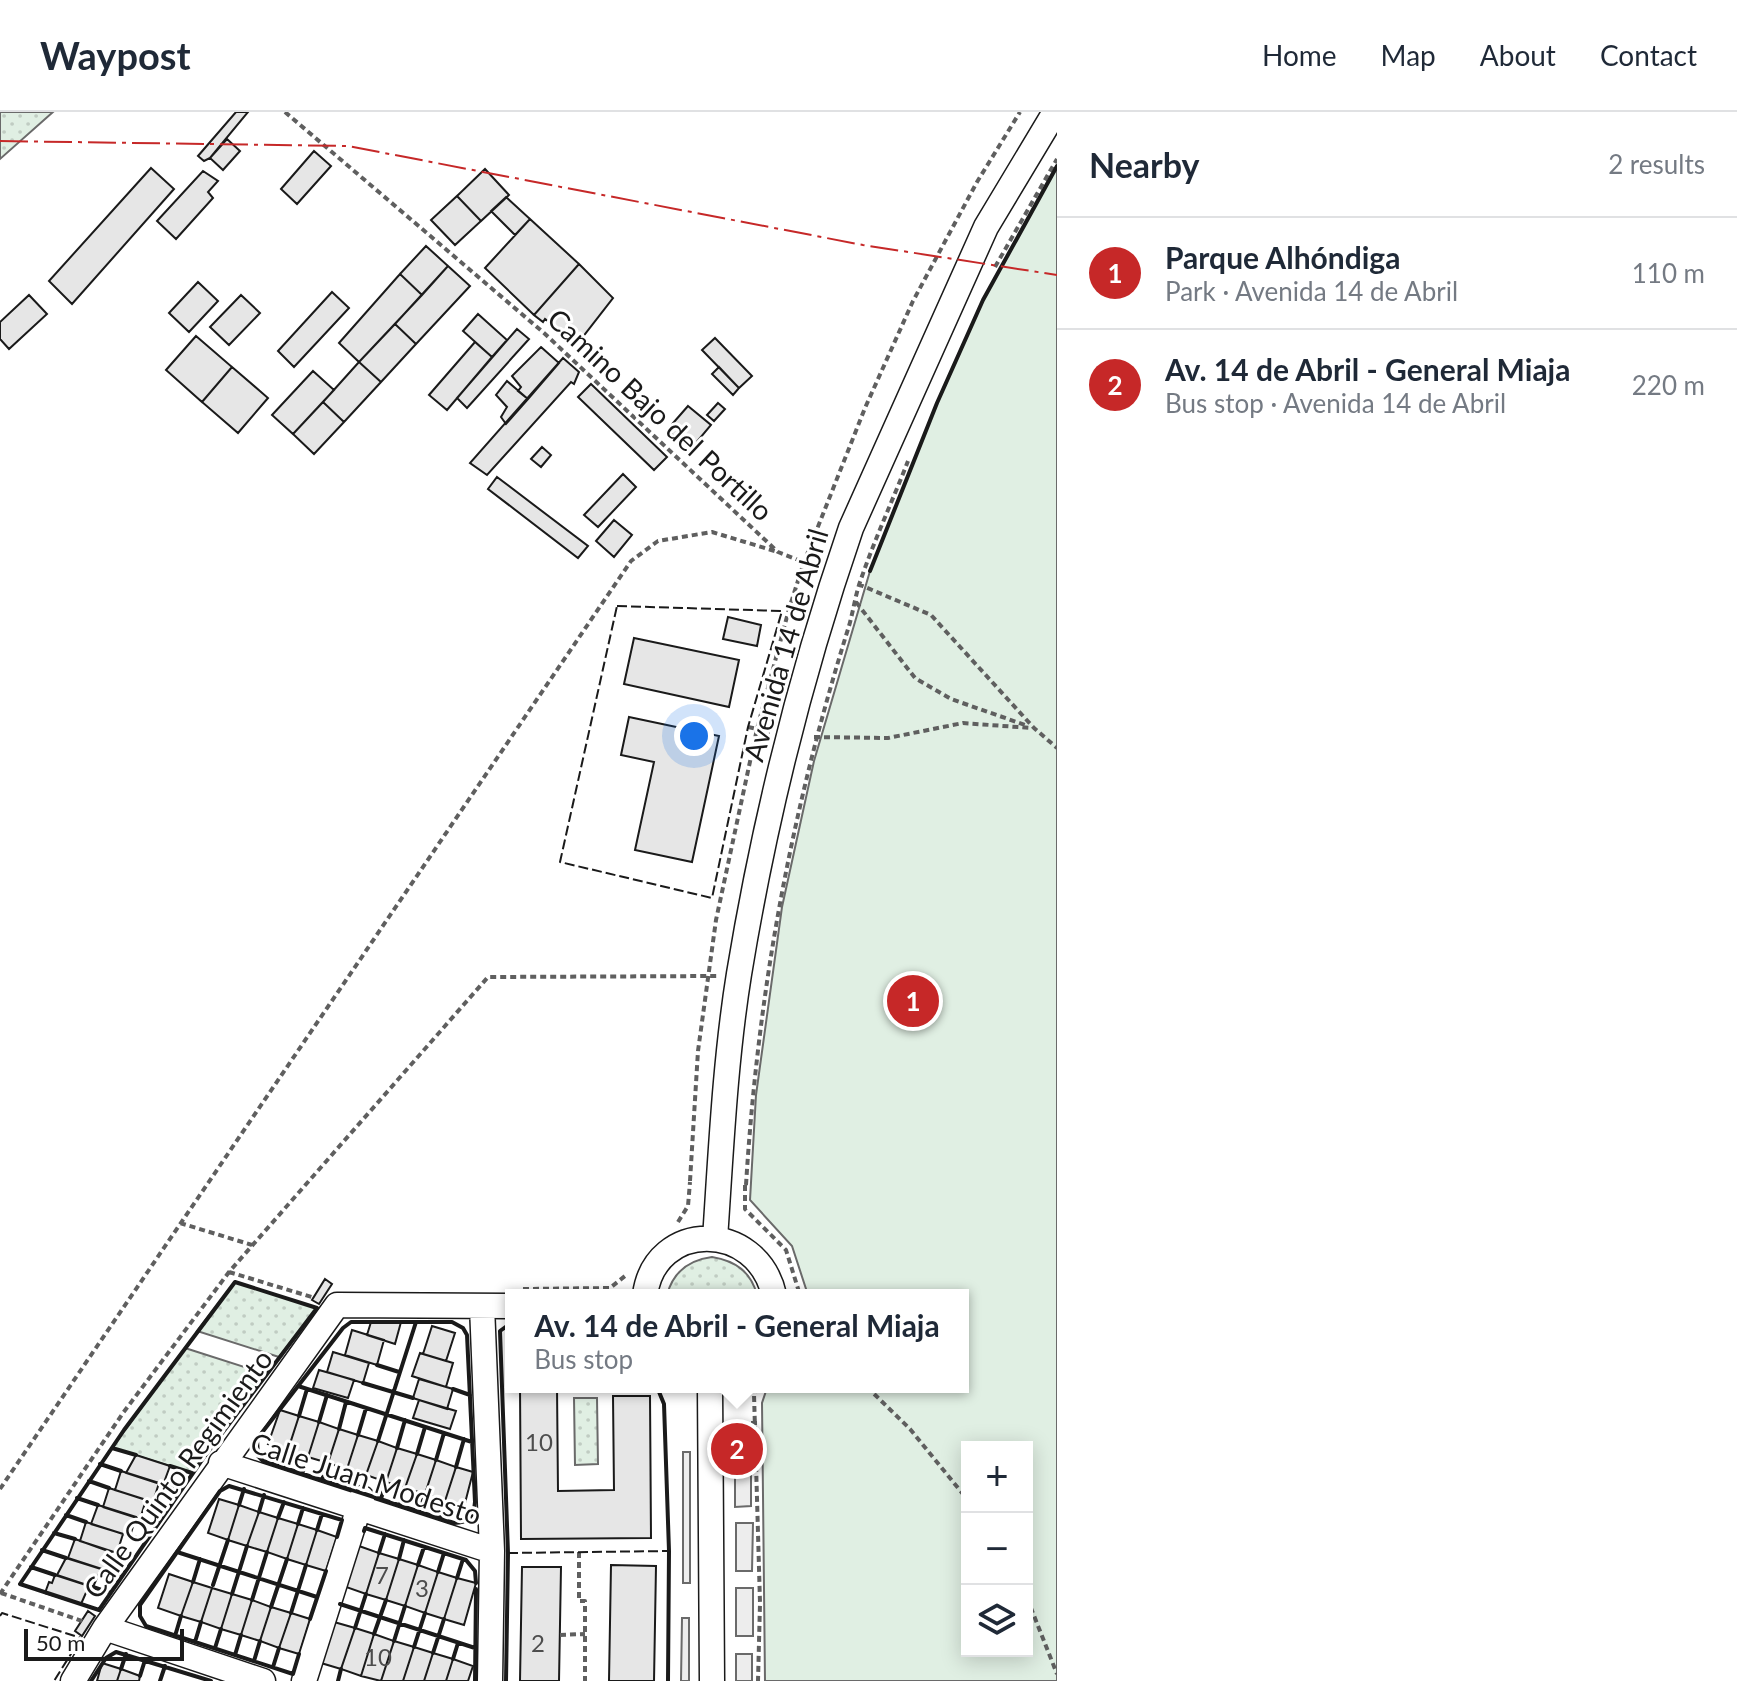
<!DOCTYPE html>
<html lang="en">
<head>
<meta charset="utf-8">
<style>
	body { margin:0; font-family:Lato,sans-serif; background:#f2f2f3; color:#1f2937 }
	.controls { position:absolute; right:24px; bottom:24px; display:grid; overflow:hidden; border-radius:0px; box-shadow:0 4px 20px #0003 }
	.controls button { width:72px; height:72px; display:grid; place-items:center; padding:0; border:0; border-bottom:2px solid #e0e1e3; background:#fff; color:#1f2937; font:40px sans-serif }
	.scale { position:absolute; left:24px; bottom:20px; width:160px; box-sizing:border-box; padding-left:8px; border:4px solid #1a1a1a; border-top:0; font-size:22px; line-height:28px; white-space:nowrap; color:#1a1a1a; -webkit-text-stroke:6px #fff; paint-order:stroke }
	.you { position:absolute; left:694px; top:624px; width:28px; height:28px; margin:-20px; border:6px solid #fff; border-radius:50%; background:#1a73e8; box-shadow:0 0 0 12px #1a73e833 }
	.badge { display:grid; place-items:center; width:52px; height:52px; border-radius:50%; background:#c62828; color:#fff; font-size:26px; font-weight:700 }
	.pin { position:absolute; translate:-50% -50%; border:4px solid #fff; box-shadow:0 2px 8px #0006 }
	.popup { position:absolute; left:505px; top:1177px; width:464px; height:104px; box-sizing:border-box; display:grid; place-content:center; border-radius:0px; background:#fff; filter:drop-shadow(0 2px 6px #0005); font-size:26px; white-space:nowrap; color:#747a83 }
	.popup b { font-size:30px; color:#1f2937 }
	.popup::after { content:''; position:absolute; left:50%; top:100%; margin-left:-16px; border:16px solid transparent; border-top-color:#fff }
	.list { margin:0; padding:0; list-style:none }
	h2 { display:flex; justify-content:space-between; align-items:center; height:104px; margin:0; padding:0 32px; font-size:34px }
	h2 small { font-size:26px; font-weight:400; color:#747a83 }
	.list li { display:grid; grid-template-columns:52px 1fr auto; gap:24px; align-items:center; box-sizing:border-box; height:112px; padding:0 32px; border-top:2px solid #e0e1e3 }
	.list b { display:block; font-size:30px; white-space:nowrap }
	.list p { margin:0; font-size:26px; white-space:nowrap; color:#747a83 }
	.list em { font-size:26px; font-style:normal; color:#747a83 }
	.icon { flex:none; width:44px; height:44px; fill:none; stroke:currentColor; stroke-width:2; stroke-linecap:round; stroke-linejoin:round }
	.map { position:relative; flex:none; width:1057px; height:1569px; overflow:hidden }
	header { display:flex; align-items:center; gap:48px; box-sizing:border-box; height:112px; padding:0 40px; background:#fff; border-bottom:2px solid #e0e1e3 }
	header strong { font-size:38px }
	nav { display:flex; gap:44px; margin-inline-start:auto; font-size:28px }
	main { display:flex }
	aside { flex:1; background:#fff }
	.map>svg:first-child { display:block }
	.grass { fill:url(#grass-dots); stroke:#6a6a6a; stroke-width:2 }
	.park { fill:#e0efe3; stroke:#6a6a6a; stroke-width:2; fill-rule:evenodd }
	.parking { fill:#ededed; stroke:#6a6a6a; stroke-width:2 }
	.building { fill:#e6e6e6; stroke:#1a1a1a; stroke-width:2 }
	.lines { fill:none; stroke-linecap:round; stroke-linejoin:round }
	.minor-casing { stroke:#1a1a1a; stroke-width:27 }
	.path { stroke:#5f5f5f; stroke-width:4; stroke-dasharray:6 4; stroke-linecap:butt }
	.minor { stroke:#fff; stroke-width:24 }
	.fence { stroke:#1a1a1a; stroke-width:2; stroke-dasharray:10 4; stroke-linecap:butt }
	.wall { stroke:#1a1a1a; stroke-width:4 }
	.power { stroke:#c62828; stroke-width:2; stroke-dasharray:28 6 4 6; stroke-linecap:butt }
	.labels { text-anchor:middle; stroke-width:6; stroke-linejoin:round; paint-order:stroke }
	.number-label { font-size:24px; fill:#4d4d4d }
	.street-label { font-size:28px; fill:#1a1a1a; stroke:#fff }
</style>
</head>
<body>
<header>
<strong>Waypost</strong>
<nav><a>Home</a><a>Map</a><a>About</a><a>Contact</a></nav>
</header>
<main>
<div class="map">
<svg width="1057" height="1569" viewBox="0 0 1057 1569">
	<defs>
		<pattern id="grass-dots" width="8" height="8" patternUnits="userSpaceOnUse" patternTransform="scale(2)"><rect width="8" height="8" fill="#e0efe3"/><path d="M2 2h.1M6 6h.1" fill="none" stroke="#c0ccc2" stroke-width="1.8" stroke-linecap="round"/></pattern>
	</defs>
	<rect width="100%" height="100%" fill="#fff"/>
	<path class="grass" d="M0,0H53L0,47Z
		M712,1145C736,1149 751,1160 757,1183H667C673,1160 689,1148 712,1145Z
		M235,1170L317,1196L279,1245L197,1219Z
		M185,1236L266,1262L192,1361L112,1336Z
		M574,1286H597L598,1352L575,1353Z"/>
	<path class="park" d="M1057,54V1569H765L762,1291L767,1276L963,1275V1183H808L792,1134L750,1088L756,983L782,795L814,649L870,459L937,291L983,188ZM967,1335H1027V1539H967Z"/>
	<path class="parking" d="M683,1340H690V1471H683Z
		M751,1346V1394L735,1395V1347Z
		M736,1411H753L752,1459H736Z
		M736,1476H753V1524H736Z
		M682,1506H689V1569H681Z
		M736,1542H752V1569H736Z"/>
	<path class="building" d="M236,0H248L210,46L204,49L198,44Z
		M227,27L240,39L223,58L210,46Z
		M314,39L331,54L297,92L281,77Z
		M151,56L174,77L72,192L49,169Z
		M485,57L509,83L481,109L457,84Z
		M203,59L218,69L208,80L213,86L176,127L157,109Z
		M457,84L481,109L455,133L431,108Z
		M506,85L530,107L515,123L491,99Z
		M530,107L579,152L534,203L485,156Z
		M426,134L448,154L422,183L400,162Z
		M579,152L613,186L578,231L545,207L543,210L534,203Z
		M448,154L470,174L416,232L395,212Z
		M400,162L422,183L359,250L339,231Z
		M198,170L218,189L189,220L169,201Z
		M332,180L349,196L294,255L278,239Z
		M29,183L47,202L9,237L0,227V210Z
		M241,183L260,201L229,233L210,215Z
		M478,202L507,228L492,245L463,219Z
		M395,212L416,232L381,270L359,250Z
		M517,217L529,227L467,296L457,286Z
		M196,224L232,255L202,290L166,258Z
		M715,226L752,264L739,276L702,238Z
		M475,230L492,245L447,298L429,283Z
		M541,235L559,251L528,287L518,279L521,275L512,264Z
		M563,246L579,260L574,272L571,270L487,363L470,351Z
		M359,250L381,270L344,310L323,290Z
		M232,255L268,286L238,321L202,290Z
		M719,255L739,276L733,283L712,262Z
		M313,259L334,278L293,322L272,303Z
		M507,269L528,287L506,312L501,305L507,295L496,283Z
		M591,272L667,345L654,358L578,285Z
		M323,290L344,310L314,342L293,322Z
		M718,291L725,297L714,309L707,303Z
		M688,294L711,313L690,338L667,318Z
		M542,335L551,343L541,355L531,347Z
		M623,362L636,375L598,415L584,403Z
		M497,365L588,434L578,446L488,377Z
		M614,408L632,423L614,445L596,429Z
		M728,505L761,513L757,534L723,527Z
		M634,526L739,548L729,595L624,572Z
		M629,605L719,624L692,750L635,738L654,650L621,643Z
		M325,1167L332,1172L319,1192L312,1188Z
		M371,1210H401L395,1232L367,1223Z
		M432,1214L455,1221L446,1249L423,1242Z
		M352,1218L384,1228L377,1253L345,1243Z
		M333,1240L369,1251L363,1271L327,1260Z
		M420,1241L453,1251L446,1275L412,1264Z
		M319,1258L354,1268L348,1286L313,1276Z
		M419,1267L453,1277L447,1297L413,1286Z
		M520,1275H557L558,1379L614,1378L613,1284H650L651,1426L521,1427Z
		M419,1288L456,1299L450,1317L413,1306Z
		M280,1298L299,1304L288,1338L268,1332Z
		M299,1304L319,1310L308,1345L288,1338Z
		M319,1310L339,1317L328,1351L308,1345Z
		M339,1317L358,1323L347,1357L328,1351Z
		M358,1323L378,1329L366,1363L347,1357Z
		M378,1329L397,1336L386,1370L366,1363Z
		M397,1336L417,1342L405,1376L386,1370Z
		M417,1342L436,1348L425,1382L405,1376Z
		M136,1343L170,1354L163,1373L126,1361Z
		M436,1348L456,1355L445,1389L425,1382Z
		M456,1355L473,1360L464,1395L445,1389Z
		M121,1359L159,1371L153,1390L115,1378Z
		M109,1376L146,1388L140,1407L103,1395Z
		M219,1387L239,1393L228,1428L208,1421Z
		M98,1393L136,1405L130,1424L91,1412Z
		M239,1393L259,1400L247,1434L228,1428Z
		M259,1400L278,1406L267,1440L247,1434Z
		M278,1406L298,1412L287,1447L267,1440Z
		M86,1410L123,1422L117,1441L80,1429Z
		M298,1412L317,1418L306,1453L287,1447Z
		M317,1418L337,1425L326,1459L306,1453Z
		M75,1427L111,1440L105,1458L68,1446Z
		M359,1434L379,1441L366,1482L346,1475Z
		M379,1441L399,1447L386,1488L366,1482Z
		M66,1446L101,1457L93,1475L57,1463Z
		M399,1447L418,1453L405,1494L386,1488Z
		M418,1453L438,1460L425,1501L405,1494Z
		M611,1453L656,1454L654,1569H609Z
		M522,1455H561L559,1569H520Z
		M438,1460L457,1466L444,1507L425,1501Z
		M169,1462L193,1470L181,1504L158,1496Z
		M55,1463L89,1474L81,1492L45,1481L49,1470L52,1471Z
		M457,1466L476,1471L464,1513L444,1507Z
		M193,1470L212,1476L201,1510L181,1504Z
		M212,1476L232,1482L221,1517L201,1510Z
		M232,1482L252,1488L241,1523L221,1517Z
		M252,1488L271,1495L260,1529L241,1523Z
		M271,1495L291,1501L279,1536L260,1529Z
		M88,1499L95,1504L82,1524L75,1519Z
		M291,1501L310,1507L299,1542L279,1536Z
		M334,1510L355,1516L341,1557L321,1551Z
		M355,1516L374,1522L361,1564L341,1557Z
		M374,1522L394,1529L381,1569L361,1564Z
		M394,1529L414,1535L403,1569H381Z
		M414,1535L433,1541L424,1569H403Z
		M433,1541L453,1547L446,1569H424Z
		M453,1547L473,1554L468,1569H446Z
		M102,1551L121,1557L117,1569H97Z
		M121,1557L140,1564L139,1569H117Z"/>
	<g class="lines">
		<g class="minor-casing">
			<path id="minor" d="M715,1127C721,1039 725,949 739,862C764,710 801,561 851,416L986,115L1055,0
				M645,1183C655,1108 757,1108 774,1183
				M482,1194L492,1439L490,1569
				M710,1275L712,1569
				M221,1351L492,1439
				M105,1516L263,1569
				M73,1569L105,1516L337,1193L511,1194
				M304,1569L362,1386"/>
		</g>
		<path class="path" d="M285,0L544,221L778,440L816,455
			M995,155L1057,47
			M858,472L931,503L1034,616L1057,636
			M856,490L915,566L951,587L1028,614
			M748,615L757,617L789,497L804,450L865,296L913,189L977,70L1020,0
			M814,625L888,626L963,611L1031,616
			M690,1069L698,939L716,808L757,617L770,620
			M745,1073V1097L786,1138L800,1183
			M746,1073C758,879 791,699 849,514C853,500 855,486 859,473C873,431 892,390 908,349
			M678,1110L688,1094L690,1070
			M180,1111L252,1133
			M229,1160L315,1186
			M523,1177L610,1176L625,1164
			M758,1275L754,1282L760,1491L758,1569
			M867,1275L910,1317L967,1387
			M731,1311H757
			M0,1377L631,449L658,429L712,420L778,440
			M579,1440V1489H585V1569
			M1,1481L85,1510
			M0,1482L123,1301L229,1160L488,865L718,864
			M1027,1486L1057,1562
			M560,1523L585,1522"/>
		<use href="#minor" class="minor"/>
		<path class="fence" d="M617,494L782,499L748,615L712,786L560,750Z
			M508,1441L669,1439
			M0,1504L2,1501L81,1526L54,1569"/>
		<path class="wall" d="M870,459L937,291L983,188L1057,54
			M235,1170L317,1196L204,1345L99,1498L20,1472L124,1318Z
			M351,1210H452L463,1216L467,1223L475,1390C474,1404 469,1411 454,1411L263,1349L258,1344L257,1327L343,1216Z
			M377,1253L399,1260
			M363,1271L413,1286
			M298,1274L472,1330
			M657,1275L664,1292L669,1439L668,1569
			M453,1277L470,1283
			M299,1304L307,1277
			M319,1310L327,1283
			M339,1317L346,1290
			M358,1323L366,1296
			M378,1329L416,1210
			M112,1336L136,1343
			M397,1336L405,1308
			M417,1342L425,1315
			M436,1348L444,1321
			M100,1352L121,1359
			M170,1354L192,1361
			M282,1355L288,1338
			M456,1355L464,1327
			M302,1362L308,1345
			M322,1368L328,1351
			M89,1369L109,1376
			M163,1373L180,1378
			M341,1374L347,1357
			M77,1386L98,1393
			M381,1387L386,1370
			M153,1390L169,1395
			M239,1393L244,1377
			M400,1393L405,1376
			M259,1400L264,1383
			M419,1400L425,1382
			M66,1403L86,1410
			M278,1406L284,1390
			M440,1406L445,1389
			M140,1407L157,1412
			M298,1412L303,1396
			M317,1418L322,1402
			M364,1419L365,1416L466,1448L475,1459L476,1471
			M54,1421L75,1427
			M130,1424L146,1429
			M42,1438L66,1446
			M177,1440L317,1485
			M117,1441L134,1446
			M379,1441L385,1422
			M399,1447L404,1428
			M418,1453L424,1435
			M31,1455L55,1463
			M105,1458L122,1463
			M438,1460L444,1441
			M457,1466L463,1447
			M193,1470L200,1447
			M213,1473L228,1428
			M93,1475L110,1481
			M232,1482L247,1434
			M252,1488L267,1440
			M340,1492L475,1536
			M271,1495L287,1447
			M291,1501L306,1453
			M310,1507L326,1459
			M355,1516L366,1482
			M374,1522L386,1488
			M175,1524L181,1504
			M394,1529L405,1494
			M195,1530L201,1510
			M414,1535L425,1501
			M215,1536L221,1517
			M433,1541L444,1507
			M299,1542L293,1562L146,1514L140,1504V1493L220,1379L229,1374L342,1408L337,1425
			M235,1543L241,1523
			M453,1547L458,1531
			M254,1549L260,1529
			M273,1555L279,1536
			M121,1557L126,1542
			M140,1564L145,1548
			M91,1569L106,1546L116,1540L211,1569
			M160,1569L165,1554
			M338,1569L341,1557
			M475,1569L476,1477
			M506,1569L508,1441L500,1219L511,1211"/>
		<path class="power" d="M0,29L348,34L863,133L1057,163"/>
	</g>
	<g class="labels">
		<g class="number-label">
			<text x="539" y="1339">10</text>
			<text x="382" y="1472">7</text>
			<text x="422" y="1485">3</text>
			<text x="538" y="1540">2</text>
			<text x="378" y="1554">10</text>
		</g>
		<g class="street-label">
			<text transform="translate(660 303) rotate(43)" y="10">Camino Bajo del Portillo</text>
			<text transform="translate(786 533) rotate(-74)" y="10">Avenida 14 de Abril</text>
			<text transform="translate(178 1362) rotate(-54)" y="10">Calle Quinto Regimiento</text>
			<text transform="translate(366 1367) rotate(18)" y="10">Calle Juan Modesto</text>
		</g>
	</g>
</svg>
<div class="controls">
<button>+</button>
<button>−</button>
<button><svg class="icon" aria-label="layers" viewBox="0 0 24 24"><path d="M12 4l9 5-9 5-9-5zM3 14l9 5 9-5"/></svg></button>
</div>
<div class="scale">50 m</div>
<div class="you"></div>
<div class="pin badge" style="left:913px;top:889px">1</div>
<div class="pin badge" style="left:737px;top:1337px">2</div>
<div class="popup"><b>Av. 14 de Abril - General Miaja</b>Bus stop</div>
</div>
<aside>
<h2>Nearby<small>2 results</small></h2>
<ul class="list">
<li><span class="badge">1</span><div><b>Parque Alhóndiga</b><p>Park · Avenida 14 de Abril</p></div><em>110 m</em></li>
<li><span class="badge">2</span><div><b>Av. 14 de Abril - General Miaja</b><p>Bus stop · Avenida 14 de Abril</p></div><em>220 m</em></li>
</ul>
</aside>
</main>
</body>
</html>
